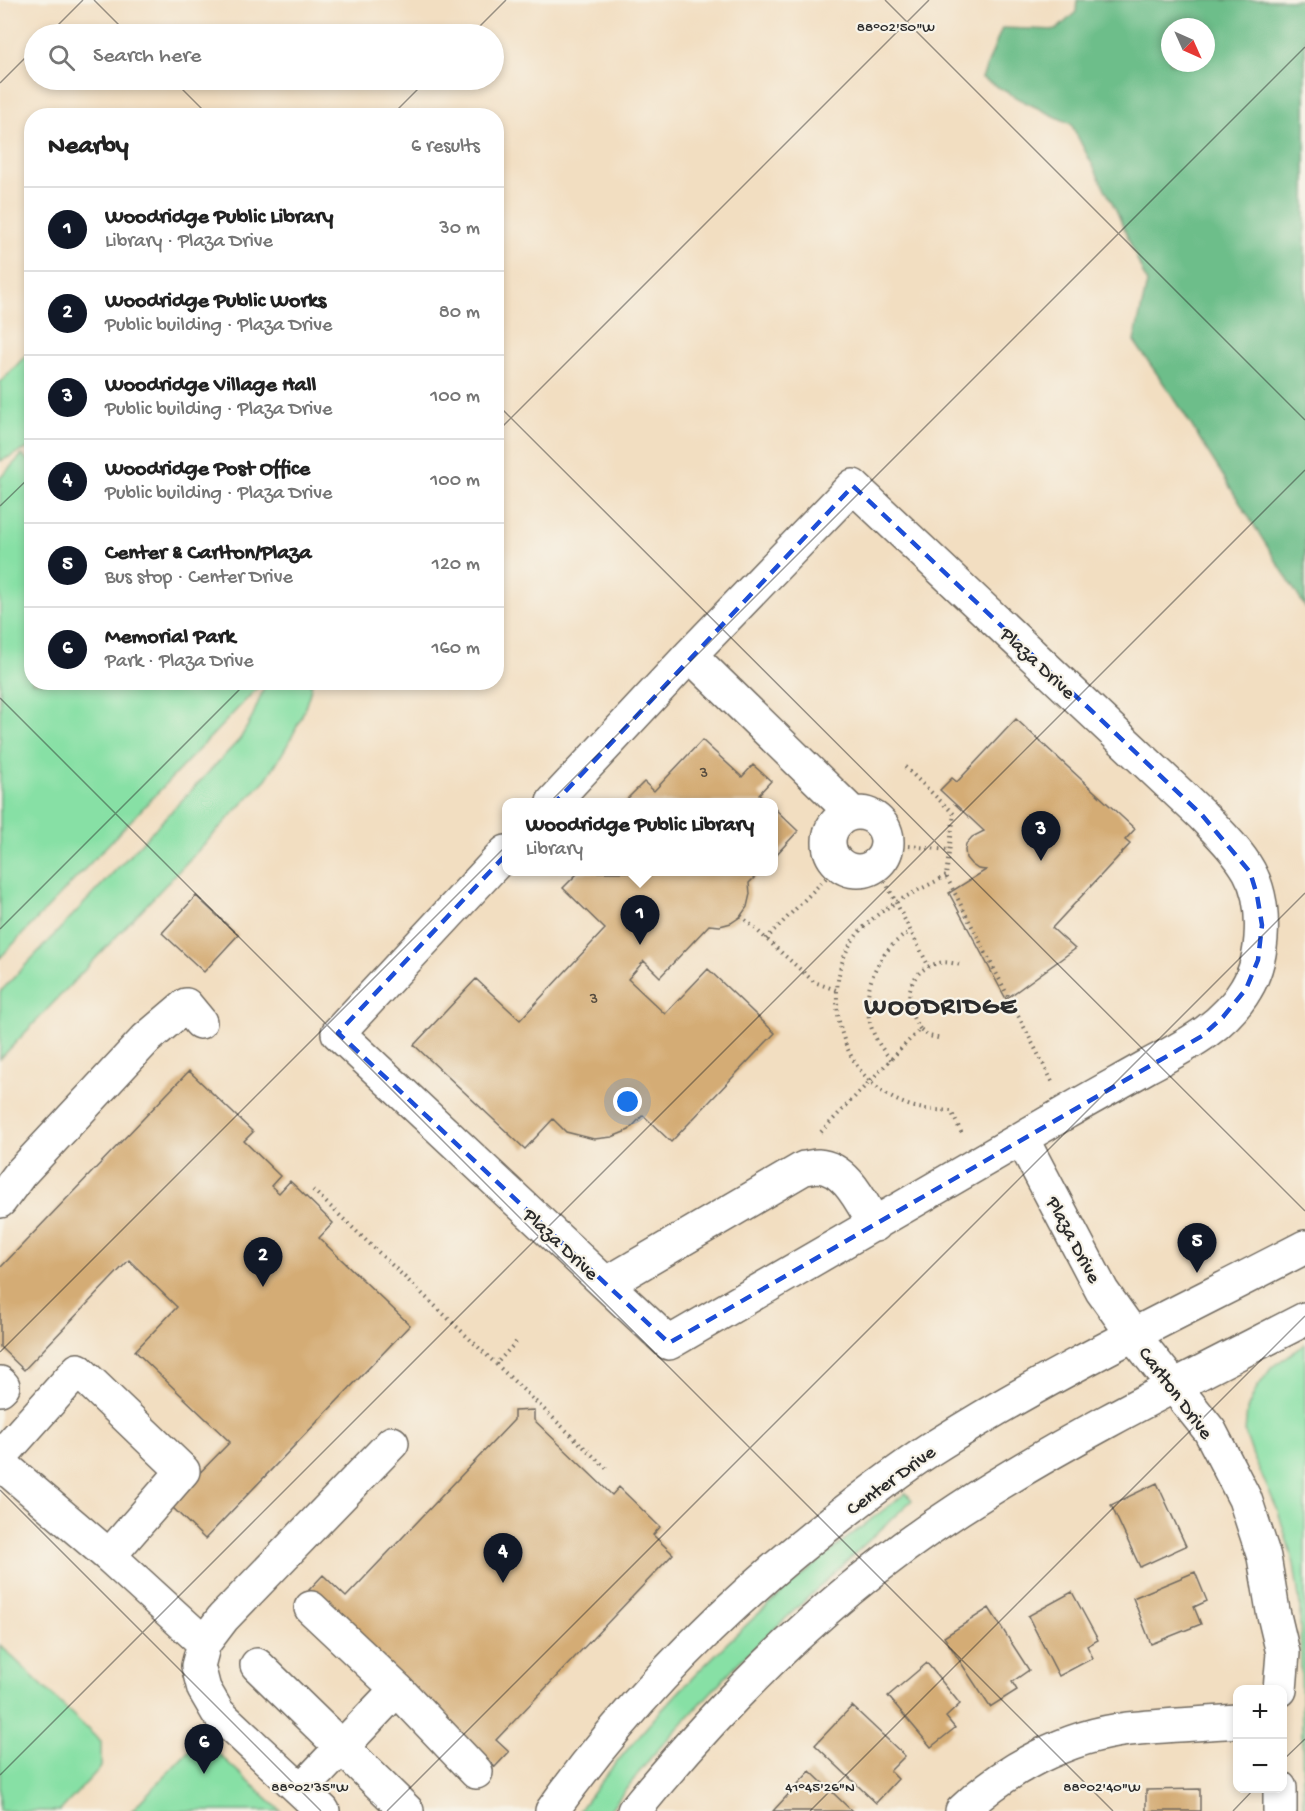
<!DOCTYPE html>
<html lang="en">
<head>
<meta charset="utf-8">
<style>
	body { margin:0; font-family:"Gochi Hand",sans-serif; background:#f2f2f2; color:#222 }
	.controls { position:absolute; right:18px; bottom:18px; display:grid; overflow:hidden; border-radius:12px; box-shadow:0 3px 9px #0003 }
	.controls button { width:54px; height:54px; display:grid; place-items:center; padding:0; border:0; border-bottom:2px solid #e0e0e0; background:#fff; color:#222; font:30px sans-serif }
	.compass { position:absolute; left:1161px; top:18px; width:54px; height:54px; border-radius:50%; background:#fff; box-shadow:0 3px 9px #0003; rotate:135deg }
	.you { position:absolute; left:628px; top:1102px; width:21px; height:21px; margin:-15px; border:4px solid #fff; border-radius:50%; background:#1a73e8; box-shadow:0 0 0 9px #1a73e833 }
	.badge { display:grid; place-items:center; width:39px; height:39px; border-radius:50%; background:#111827; color:#fff; font-size:20px; font-weight:700 }
	.pin { position:absolute; translate:-50% -50px; filter:drop-shadow(0 2px 3px #0008) }
	.pin::after { content:''; position:absolute; top:32px; width:21px; height:18px; background:inherit; clip-path:polygon(0 0,100% 0,50% 100%) }
	.popup { position:absolute; left:502px; top:798px; width:276px; height:78px; box-sizing:border-box; display:grid; place-content:center; border-radius:12px; background:#fff; filter:drop-shadow(0 2px 4px #0005); font-size:20px; white-space:nowrap; color:#767676 }
	.popup b { font-size:22px; color:#222 }
	.popup::after { content:''; position:absolute; left:50%; top:100%; margin-left:-12px; border:12px solid transparent; border-top-color:#fff }
	.list { margin:0; padding:0; list-style:none }
	h2 { display:flex; justify-content:space-between; align-items:center; height:78px; margin:0; padding:0 24px; font-size:26px }
	h2 small { font-size:20px; font-weight:400; color:#767676 }
	.list li { display:grid; grid-template-columns:39px 1fr auto; gap:18px; align-items:center; box-sizing:border-box; height:84px; padding:0 24px; border-top:2px solid #e0e0e0 }
	.list b { display:block; font-size:22px; white-space:nowrap }
	.list p { margin:0; font-size:20px; white-space:nowrap; color:#767676 }
	.list em { font-size:20px; font-style:normal; color:#767676 }
	.icon { flex:none; width:33px; height:33px; fill:none; stroke:currentColor; stroke-width:2; stroke-linecap:round; stroke-linejoin:round }
	.map { position:relative; flex:none; width:1305px; height:1811px; overflow:hidden }
	.search { position:absolute; background:#fff; box-shadow:0 3px 9px #0003; left:24px; top:24px; width:480px; height:66px; display:flex; align-items:center; gap:15px; box-sizing:border-box; padding:0 21px; border-radius:33px; color:#767676; font-size:22px }
	.panel { position:absolute; background:#fff; box-shadow:0 3px 9px #0003; left:24px; top:108px; width:480px; height:582px; border-radius:24px }
	.map>svg:first-child { display:block }
	.green { fill:#87e0a5; stroke:#598668; stroke-width:1.5 }
	.forest { fill:#6dbe8a; stroke:#4c745a; stroke-width:1.5; fill-rule:evenodd }
	.building { fill:#d4ac75 }
	.lines { fill:none; stroke-linecap:round; stroke-linejoin:round }
	.minor-casing { stroke:#716a60; stroke-width:36 }
	.path { stroke:#716a60; stroke-width:4; stroke-dasharray:1.5 4.5; stroke-linecap:butt }
	.minor { stroke:#fff; stroke-width:33 }
	.marked { fill:none; stroke:#1d4ed8; stroke-width:4.5; stroke-dasharray:12 8; stroke-linejoin:round }
	.ticks { fill:none; stroke:#2b2b2b; stroke-width:1.5; stroke-opacity:0.45 }
	.labels { text-anchor:middle; stroke-width:4.5; stroke-linejoin:round; paint-order:stroke }
	.number-label { font-size:16px; fill:#554b3e }
	.street-label { font-size:20px; fill:#2b2b2b; stroke:#f7f3e8 }
	.district-label { font-size:26px; font-weight:bold; letter-spacing:1.5px; fill:#2b2b2b; stroke:#f7f3e8 }
	.ticks-label { font-size:15px; text-anchor:middle; fill:#2b2b2b; stroke:#f7f3e8; stroke-width:4.5; stroke-linejoin:round; paint-order:stroke }
</style>
</head>
<body>
<div class="map">
<svg width="1305" height="1811" viewBox="0 0 1305 1811">
	<rect width="100%" height="100%" fill="#f7f3e8"/>
	<filter id="ink" filterUnits="userSpaceOnUse"><feTurbulence type="fractalNoise" baseFrequency=".0167" numOctaves="2"/><feDisplacementMap in="SourceGraphic" scale="12" xChannelSelector="R" yChannelSelector="G"/><feConvolveMatrix kernelMatrix="1 2 1 2 8 2 1 2 1" color-interpolation-filters="sRGB"/></filter>
	<filter id="wash" filterUnits="userSpaceOnUse"><feTurbulence type="fractalNoise" baseFrequency=".008" numOctaves="4" result="noise"/><feDisplacementMap in="SourceGraphic" scale="24" xChannelSelector="R" yChannelSelector="G"/><feGaussianBlur stdDeviation="1.35" result="paint"/><feColorMatrix in="noise" values="0 0 0 0 0 0 0 0 0 0 0 0 0 0 0 0 0 1.4 0 .05"/><feComposite in="paint" operator="in"/></filter>
	<g filter="url(#wash)">
		<rect width="100%" height="100%" fill="#f2dec1"/>
		<path class="green" d="M31,350V447L0,461V383Z
			M22,455L32,464V682L262,683L0,958V478Z
			M266,683H312C305,718 286,749 266,779L0,1059V992L240,739L251,720Z
			M1305,1344V1811H1303L1300,1605L1294,1564L1278,1511L1253,1456L1245,1433L1247,1410L1256,1389L1272,1367Z
			M906,1493L912,1500L738,1663L652,1756L609,1811H579C670,1687 783,1584 906,1493Z
			M0,1645L101,1742V1767L60,1811H0Z
			M201,1738L281,1811H131Z"/>
		<path class="forest" d="M1077,0H1305V607L1178,404L1134,341L1147,283L1117,212L1071,124L1019,99L982,78L1002,28L1056,30L1076,12ZM1170,27H1206V63H1170Z"/>
		<g id="blocks">
			<path class="building" d="M1016,719L1135,829L1125,840L1130,844L1052,928L1075,949L1006,999L949,893L986,870L978,869L971,864L966,858L965,850L966,844L972,837L984,831L940,790L952,778L957,782Z
				M702,740L742,777L753,765L771,781L759,794L768,802H624L644,782L654,791Z
				M774,808L798,831L774,857Z
				M579,872H760L749,883L750,894L747,907L740,917L731,923L720,926L709,925L660,977L644,961L628,979L665,1014L708,969L775,1033L671,1142L643,1115L629,1130L612,1137L594,1139L566,1132L553,1119L525,1149L414,1045L476,979L520,1020L605,929L563,888Z
				M196,896L238,935L204,972L162,933Z
				M189,1071L253,1132L244,1141L280,1176L271,1186L279,1193L290,1181L333,1223L319,1238L410,1325L205,1539L169,1504L230,1442L135,1351L177,1307L129,1260L24,1370L0,1347V1268Z
				M534,1410V1420L612,1495L619,1487L660,1527L653,1535L673,1554L496,1740L509,1752L495,1767L309,1590L323,1575L346,1597L514,1420V1411Z
				M1157,1483L1186,1546L1140,1567L1111,1505Z
				M1195,1572L1207,1601L1194,1607L1201,1624L1151,1644L1133,1598Z
				M1072,1592L1098,1640L1087,1646L1093,1658L1059,1676L1028,1616Z
				M989,1608L1029,1670L1012,1682L1017,1690L990,1707L944,1637Z
				M927,1663L960,1704L946,1717L955,1728L931,1747L888,1696Z
				M852,1706L905,1756L890,1771L898,1779L876,1803L815,1745Z
				M810,1771L852,1811H773Z
				M1200,1789V1811H1146V1790Z"/>
		</g>
	</g>
	<g filter="url(#ink)">
		<use href="#blocks" fill-opacity="0" stroke="#716a60" stroke-width="1.5"/>
		<g class="lines">
			<g class="minor-casing">
				<path id="minor" d="M690,655L852,813
					M829 842a29 29 0 1 1 58 0a29 29 0 1 1-58 0Z
					M506,852L338,1033L669,1343C801,1266 933,1190 1065,1113C1092,1097 1120,1082 1148,1066C1185,1046 1224,1027 1246,989C1265,958 1267,903 1249,871C1237,850 1219,833 1202,815L853,486L690,655L553,802
					M1022,1139L1102,1291L1134,1336L1210,1431L1245,1499L1264,1557L1273,1611L1283,1653L1280,1690
					M0,1201L20,1174L146,1039L186,1005L200,1022
					M606,1284L804,1168C808,1168 814,1166 818,1166C847,1168 862,1204 875,1225
					M0,1383L3,1386L0,1389
					M0,1457L78,1370L183,1471L109,1556
					M0,1463L109,1556L204,1643
					M311,1608L397,1689
					M257,1665L407,1811
					M301,1790L397,1689L476,1772
					M323,1811L218,1713L204,1689L198,1666L204,1643L223,1618L392,1443
					M552,1811C632,1698 733,1598 842,1514C873,1490 905,1465 939,1444C1056,1370 1182,1311 1305,1247
					M634,1811C727,1696 834,1590 959,1509C1069,1437 1188,1379 1305,1319
					M962,1811C1005,1769 1067,1736 1128,1729C1164,1725 1201,1724 1238,1721
					M1280,1811V1788"/>
			</g>
			<path class="path" d="M905,767L954,814L946,876L1053,1083
				M909,846L948,850
				M946,876C912,894 876,908 853,940C841,957 836,981 837,1001C838,1049 866,1094 915,1107C926,1110 939,1110 951,1111L963,1136
				M885,881L929,967
				M741,916L814,982L836,990
				M766,939L829,875
				M920,1029C902,1006 905,970 939,963C946,961 955,964 962,965
				M891,1059C852,1020 864,958 911,931
				M821,1132L920,1029L929,1036L942,1039
				M313,1190L496,1364
				M516,1342L496,1364L608,1470"/>
			<use href="#minor" class="minor"/>
		</g>
	</g>
	<path class="marked" d="M853,486L1202,815L1250,872L1257,895L1262,925L1258,960L1246,989L1223,1017L1202,1036L669,1343L338,1033Z"/>
	<path class="ticks" d="M94,0L128,34M885,0L1305,420M49,34L83,0M472,34L506,0M173,80L209,116M0,83L34,49M391,116L427,80M496,403L1305,1211M496,433L929,0M0,506L32,475M0,698L1113,1811M0,929L247,682M0,1352L1305,47M0,1490L321,1811M1282,1761L1305,1739M0,1775L1305,470M387,1811L1305,893M810,1811L1305,1316M1233,1811L1255,1788"/>
	<g class="labels">
		<g class="number-label">
			<text x="704" y="777">3</text>
			<text x="594" y="1003">3</text>
		</g>
		<g class="street-label">
			<text transform="translate(1039 662) rotate(43)" y="7">Plaza Drive</text>
			<text transform="translate(1075 1239) rotate(62)" y="7">Plaza Drive</text>
			<text transform="translate(562 1243) rotate(43)" y="7">Plaza Drive</text>
			<text transform="translate(1177 1392) rotate(53)" y="7">Carlton Drive</text>
			<text transform="translate(890 1479) rotate(-36)" y="7">Center Drive</text>
		</g>
		<g class="district-label">
			<text x="941" y="1013">WOODRIDGE</text>
		</g>
	</g>
	<g class="ticks-label">
		<text x="896" y="31">88°02'50"W</text>
		<text x="310" y="1791">88°02'35"W</text>
		<text x="820" y="1791">41°45'26"N</text>
		<text x="1102" y="1791">88°02'40"W</text>
	</g>
</svg>
<div class="controls">
<button>+</button>
<button>−</button>
</div>
<svg class="compass" viewBox="-18 -18 36 36"><path d="M0-13l5 13h-10z" fill="#e53935"/><path d="M0 13l5-13h-10z" fill="#767676"/></svg>
<div class="you"></div>
<div class="pin badge" style="left:640px;top:945px">1</div>
<div class="popup"><b>Woodridge Public Library</b>Library</div>
<div class="pin badge" style="left:263px;top:1287px">2</div>
<div class="pin badge" style="left:1041px;top:861px">3</div>
<div class="pin badge" style="left:503px;top:1583px">4</div>
<div class="pin badge" style="left:1197px;top:1273px">5</div>
<div class="pin badge" style="left:204px;top:1774px">6</div>
<div class="search"><svg class="icon" aria-label="search" viewBox="0 0 24 24"><circle cx="10" cy="10" r="6"/><path d="M15 15l6 6"/></svg>Search here</div>
<section class="panel">
<h2>Nearby<small>6 results</small></h2>
<ul class="list">
<li><span class="badge">1</span><div><b>Woodridge Public Library</b><p>Library · Plaza Drive</p></div><em>30 m</em></li>
<li><span class="badge">2</span><div><b>Woodridge Public Works</b><p>Public building · Plaza Drive</p></div><em>80 m</em></li>
<li><span class="badge">3</span><div><b>Woodridge Village Hall</b><p>Public building · Plaza Drive</p></div><em>100 m</em></li>
<li><span class="badge">4</span><div><b>Woodridge Post Office</b><p>Public building · Plaza Drive</p></div><em>100 m</em></li>
<li><span class="badge">5</span><div><b>Center &amp; Carlton/Plaza</b><p>Bus stop · Center Drive</p></div><em>120 m</em></li>
<li><span class="badge">6</span><div><b>Memorial Park</b><p>Park · Plaza Drive</p></div><em>160 m</em></li>
</ul>
</section>
</div>
</body>
</html>
